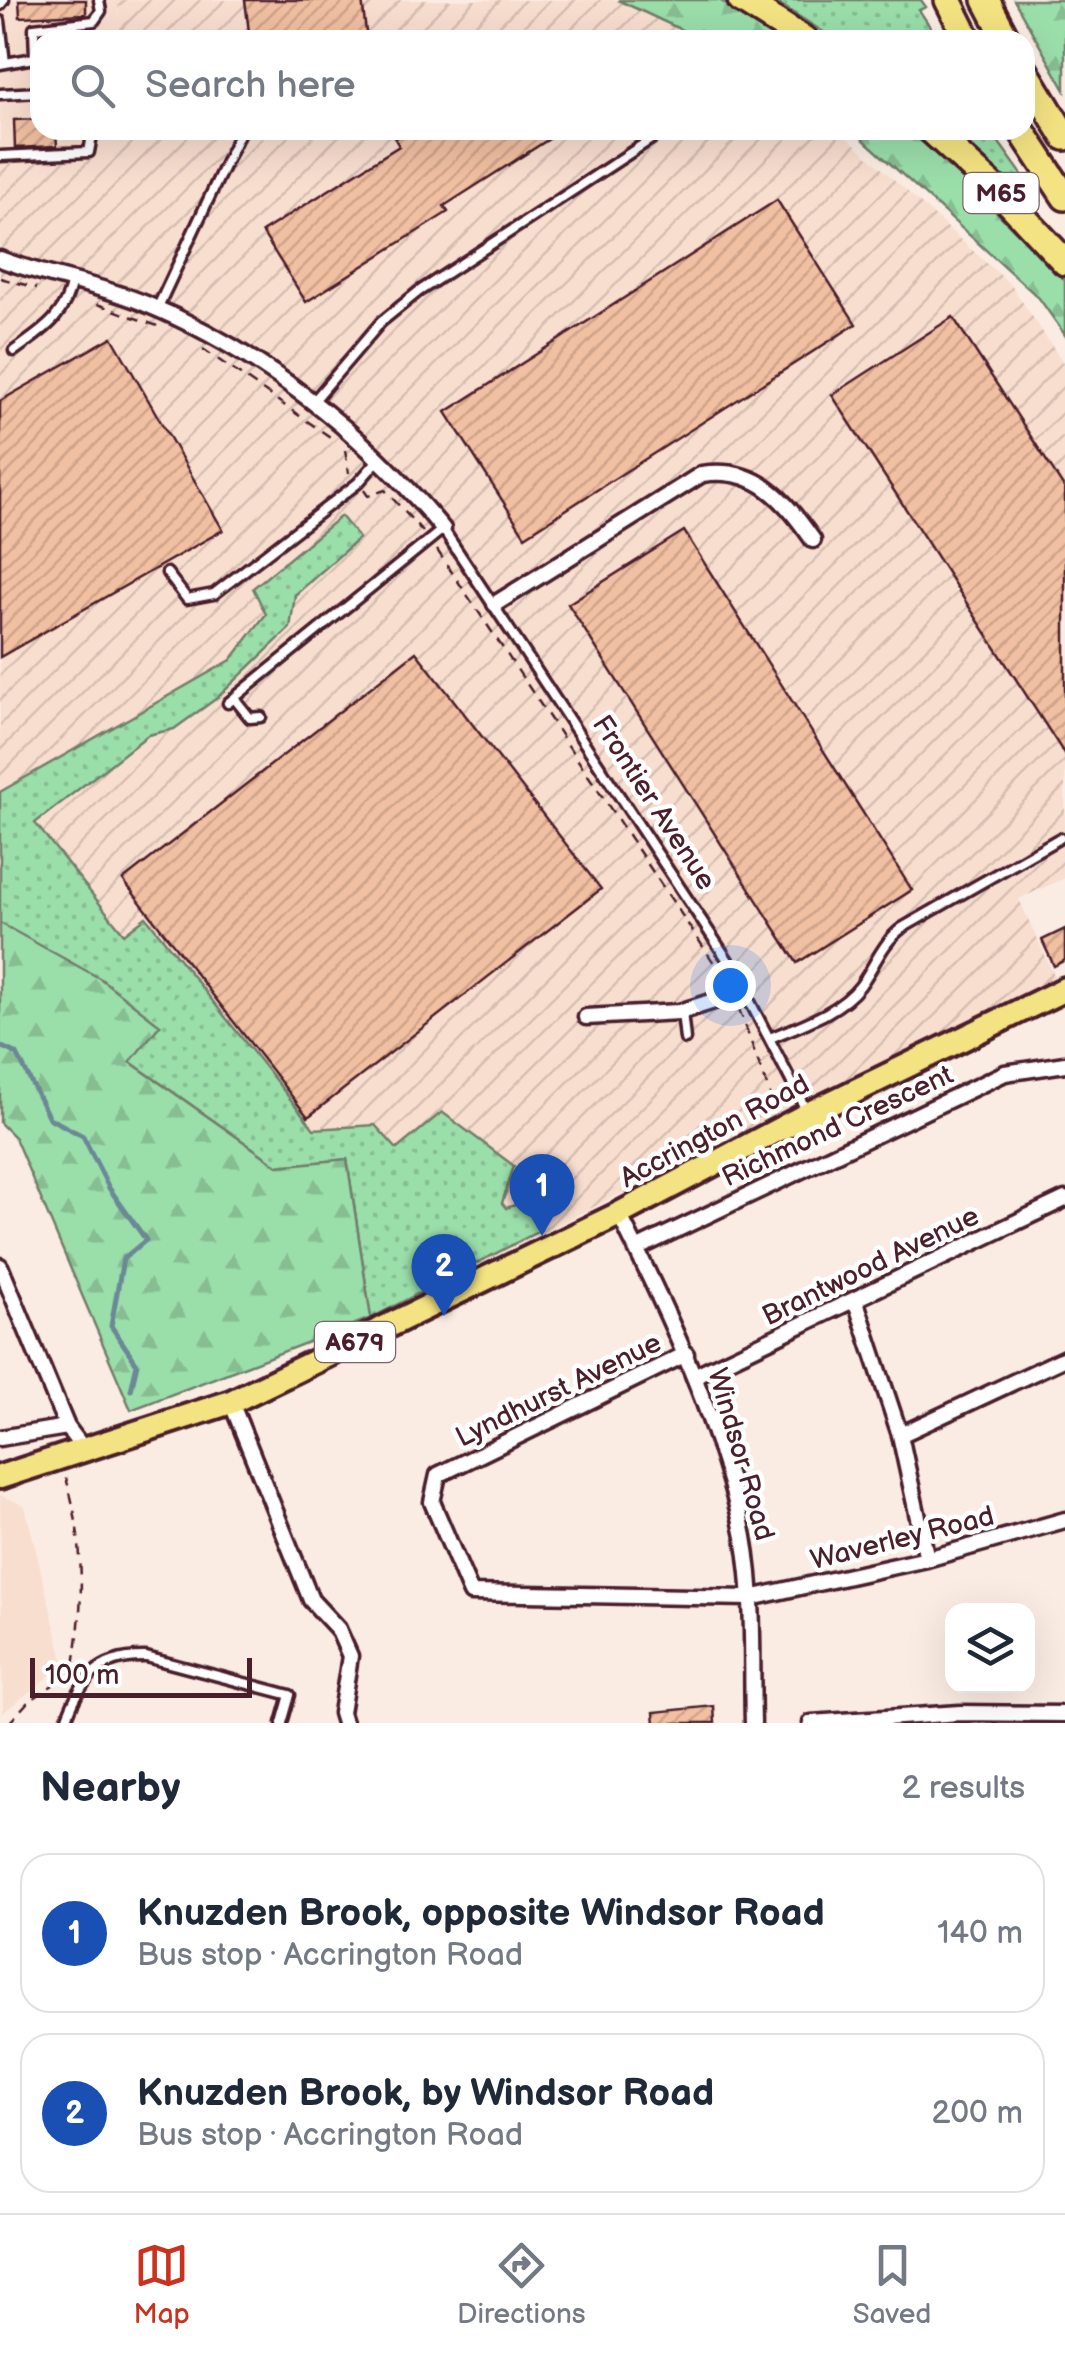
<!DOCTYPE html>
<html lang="en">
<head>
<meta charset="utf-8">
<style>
	body { margin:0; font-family:"Balsamiq Sans",sans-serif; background:#f6f6f7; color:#1f2937 }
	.controls { position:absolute; right:30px; bottom:30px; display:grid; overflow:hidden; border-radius:20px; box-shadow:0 10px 40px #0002 }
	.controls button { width:90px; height:90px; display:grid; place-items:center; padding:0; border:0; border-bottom:2px solid #e0e1e3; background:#fff; color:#1f2937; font:50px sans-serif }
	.scale { position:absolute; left:30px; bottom:25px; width:222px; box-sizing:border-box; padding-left:10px; border:5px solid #4a1f2b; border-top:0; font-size:28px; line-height:35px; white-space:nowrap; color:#4a1f2b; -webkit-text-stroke:8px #fff; paint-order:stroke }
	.you { position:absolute; left:730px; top:985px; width:35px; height:35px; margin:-25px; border:8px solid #fff; border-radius:50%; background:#1a73e8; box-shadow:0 0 0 15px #1a73e833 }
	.badge { display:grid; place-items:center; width:65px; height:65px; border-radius:50%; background:#c8321e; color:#fff; font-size:32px; font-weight:700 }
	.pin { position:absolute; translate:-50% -82px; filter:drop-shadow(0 2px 5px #0008) }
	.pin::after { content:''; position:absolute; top:52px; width:35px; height:30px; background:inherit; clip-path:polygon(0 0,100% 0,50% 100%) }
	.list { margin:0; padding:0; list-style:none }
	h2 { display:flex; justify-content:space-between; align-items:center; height:130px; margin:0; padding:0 40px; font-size:42px }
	h2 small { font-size:32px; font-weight:400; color:#747a83 }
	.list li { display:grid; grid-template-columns:65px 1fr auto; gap:30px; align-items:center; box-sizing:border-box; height:160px; margin:0 20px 20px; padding:0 20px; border:2px solid #e0e1e3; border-radius:30px }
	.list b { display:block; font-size:38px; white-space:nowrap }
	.list p { margin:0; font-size:32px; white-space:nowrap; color:#747a83 }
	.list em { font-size:32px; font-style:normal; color:#747a83 }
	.icon { flex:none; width:55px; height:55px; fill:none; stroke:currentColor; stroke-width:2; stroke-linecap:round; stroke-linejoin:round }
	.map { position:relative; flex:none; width:1065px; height:1723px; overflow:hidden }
	.search { position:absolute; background:#fff; box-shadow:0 10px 40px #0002; left:30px; right:30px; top:30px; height:110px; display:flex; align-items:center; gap:25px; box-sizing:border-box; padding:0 35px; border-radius:30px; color:#747a83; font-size:38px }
	.sheet { height:490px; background:#fff }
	nav { display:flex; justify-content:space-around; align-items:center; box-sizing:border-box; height:140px; border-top:2px solid #e0e1e3; background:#fff; font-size:28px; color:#747a83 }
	nav a { display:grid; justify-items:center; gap:5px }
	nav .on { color:#c8321e }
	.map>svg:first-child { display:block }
	.built { fill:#f8decf }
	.industrial { fill:url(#industrial-furrows) }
	.grass { fill:url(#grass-dots); stroke:#727e6a; stroke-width:2.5 }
	.forest { fill:url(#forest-firs); stroke:#727e6a; stroke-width:2.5 }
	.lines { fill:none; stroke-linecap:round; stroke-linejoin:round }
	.stream { stroke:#6b8996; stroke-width:5 }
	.building { fill:url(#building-hatch); stroke:#4a1f2b; stroke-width:2.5 }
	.lane-casing { stroke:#4a1f2b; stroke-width:15 }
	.street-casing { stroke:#4a1f2b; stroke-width:21 }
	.primary-casing { stroke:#4a1f2b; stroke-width:30 }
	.highway-casing { stroke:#4a1f2b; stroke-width:32 }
	.path { stroke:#4a1f2b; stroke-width:2.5; stroke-dasharray:10 8; stroke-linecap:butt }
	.lane { stroke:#fff; stroke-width:8 }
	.street { stroke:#fff; stroke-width:14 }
	.primary { stroke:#f4e382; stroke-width:22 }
	.highway { stroke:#f4e382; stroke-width:25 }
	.labels { text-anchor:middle; stroke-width:9; stroke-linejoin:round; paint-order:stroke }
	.shield { fill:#fff; stroke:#80626b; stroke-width:2.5 }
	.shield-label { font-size:25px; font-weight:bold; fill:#4a1f2b }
	.street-label { font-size:28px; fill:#4a1f2b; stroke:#fff }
</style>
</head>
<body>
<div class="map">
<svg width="1065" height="1723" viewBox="0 0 1065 1723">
	<defs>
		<pattern id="industrial-furrows" width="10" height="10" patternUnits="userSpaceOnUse" patternTransform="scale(2.5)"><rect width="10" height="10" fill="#f8decf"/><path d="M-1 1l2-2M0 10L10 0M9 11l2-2" fill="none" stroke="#d6beb2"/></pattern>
		<pattern id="grass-dots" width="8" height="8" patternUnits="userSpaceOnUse" patternTransform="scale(2.5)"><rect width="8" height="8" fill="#9adeaa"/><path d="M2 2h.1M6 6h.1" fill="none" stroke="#86be92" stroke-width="1.8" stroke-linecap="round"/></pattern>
		<pattern id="forest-firs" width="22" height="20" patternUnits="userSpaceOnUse" patternTransform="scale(2.5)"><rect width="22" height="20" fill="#9adeaa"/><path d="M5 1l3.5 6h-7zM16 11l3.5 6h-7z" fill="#86be92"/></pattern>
		<pattern id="building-hatch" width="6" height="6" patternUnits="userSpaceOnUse" patternTransform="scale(2.5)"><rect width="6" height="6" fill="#f1bfa1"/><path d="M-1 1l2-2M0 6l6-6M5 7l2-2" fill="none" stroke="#d0a48b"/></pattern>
	</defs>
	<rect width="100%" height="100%" fill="#fbece3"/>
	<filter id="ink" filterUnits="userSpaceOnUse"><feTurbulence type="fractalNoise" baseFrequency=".01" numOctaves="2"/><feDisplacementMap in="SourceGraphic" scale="20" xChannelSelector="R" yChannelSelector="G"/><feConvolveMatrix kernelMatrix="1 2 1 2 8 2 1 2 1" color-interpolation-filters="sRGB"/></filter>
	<g filter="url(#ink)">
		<path class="built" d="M0,0H118L120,40H40V130H113L114,148L99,159L0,164Z
			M0,1495L25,1506L64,1664L3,1713Z"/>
		<path class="industrial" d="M118,0H618L703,40H120Z
			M113,130H839L1011,285L1065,365V878L1019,899L1055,977L371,1318L347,1159L0,923V164L99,159L114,148Z"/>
		<path class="grass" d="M773,0H921L926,7L919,10L939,40H836Z
			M952,130H990L1041,201L1034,205Z
			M341,516L359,538L295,595L290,628L217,698L174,729L148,735L35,823L124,934L146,917L314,1129L375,1125L397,1149L442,1112L514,1166L502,1203L506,1208L524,1202L542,1223L541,1230L371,1318L347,1159L278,1166L129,1061L160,1025L0,927V792L231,660L266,614L253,588Z"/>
		<path class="forest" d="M618,0H719L789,40H703Z
			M1014,0H1065V90Z
			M853,130H914L1065,280V335L1039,298Z
			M0,923L101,979L160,1025L130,1062L278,1166L347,1159L371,1318L131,1410L15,1138L0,1123Z"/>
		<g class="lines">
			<path class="stream" d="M0,1046L17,1054L49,1118L83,1136L109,1188L146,1240L123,1259L111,1326L137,1364L131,1390"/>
		</g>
		<path class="building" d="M19,0H86V14L20,17Z
			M245,0H362L367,40H250Z
			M40,119V130H56L57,146L15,148L14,120Z
			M408,130H563L444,206L448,212L306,302L262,232L399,146L395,139Z
			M777,200L856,324L525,536L446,412Z
			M953,317L1065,489V755L832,395Z
			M112,337L223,530L0,657V401Z
			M684,531L912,890L797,963L568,604Z
			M416,652L601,889L308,1117L123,880Z
			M1065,929V960L1054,966L1042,940Z
			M714,1706L715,1723H655L654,1712Z"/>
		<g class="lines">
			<g class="lane-casing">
				<path id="lane" d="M0,5L4,0
					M0,21L5,63
					M35,57L34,28L94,21L101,11L99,0
					M0,64L40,57
					M0,94L40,92
					M0,156L89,152L93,130
					M157,309L241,130
					M14,351C43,330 65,318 72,280
					M312,403L381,322L418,292L665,130
					M167,573L187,599L214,594L358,483L379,459
					M234,698L250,718L261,717
					M228,703L443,529L731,965L806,1110
					M682,1012L685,1039
					M770,1038C800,1025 839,1013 860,986C875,966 881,944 902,928L1060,838
					M65,1723C80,1680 97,1656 146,1657L290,1695L282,1723"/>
			</g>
			<g class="street-casing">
				<path id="street" d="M0,259C47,277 99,284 146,304C261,351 365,434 443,529
					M495,604L702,474C757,466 784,499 813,540
					M586,1017L679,1012L746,991
					M619,1214C668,1312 714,1411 740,1518C756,1584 751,1656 753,1723
					M636,1249L1005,1073L1065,1064
					M0,1266L67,1427L85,1451
					M856,1302L900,1435L927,1559
					M686,1354L438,1475L432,1502L471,1593L750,1598L927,1559L1065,1520
					M696,1375L1065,1199
					M231,1402L311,1600L338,1629L350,1656L341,1713L344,1723
					M900,1435L1065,1358
					M0,1438L67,1427
					M811,1723L960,1713L1065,1714"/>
			</g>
			<g class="primary-casing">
				<path id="primary" d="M0,1477L231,1402L619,1214L808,1114L1065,989"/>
			</g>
			<g class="highway-casing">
				<path id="highway" d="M741,0L805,40
					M948,0L968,40
					M986,0L1007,40
					M1025,71L1065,137
					M931,130L1006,199L1065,262
					M1021,130L1065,197"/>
			</g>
			<path class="path" d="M0,278L37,288
				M97,304L160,327
				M203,349L336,441
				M345,450L349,473
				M364,490L368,496L385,490L423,532
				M437,550L714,963
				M739,1009L775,1108
				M9,1723L27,1703L73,1671C84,1606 85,1542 66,1478"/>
			<use href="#lane" class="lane"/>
			<use href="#street" class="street"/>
			<use href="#primary" class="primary"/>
			<use href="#highway" class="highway"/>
		</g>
	</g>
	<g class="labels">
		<g class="shield">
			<rect x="963.5" y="173" width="75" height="40" rx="8"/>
			<rect x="315" y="1322" width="80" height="40" rx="8"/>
		</g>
		<g class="shield-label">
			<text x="1001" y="202">M65</text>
			<text x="355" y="1351">A679</text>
		</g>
		<g class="street-label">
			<text transform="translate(655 802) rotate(57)" y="10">Frontier Avenue</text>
			<text transform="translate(837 1125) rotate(-25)" y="10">Richmond Crescent</text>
			<text transform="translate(714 1130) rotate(-28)" y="10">Accrington Road</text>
			<text transform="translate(870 1265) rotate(-26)" y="10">Brantwood Avenue</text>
			<text transform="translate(558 1389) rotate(-26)" y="10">Lyndhurst Avenue</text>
			<text transform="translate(742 1454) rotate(74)" y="10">Windsor Road</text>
			<text transform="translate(902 1537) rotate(-14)" y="10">Waverley Road</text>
		</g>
	</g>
</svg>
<div class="controls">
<button><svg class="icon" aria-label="layers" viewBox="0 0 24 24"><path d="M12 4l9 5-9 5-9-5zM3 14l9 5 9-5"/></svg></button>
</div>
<div class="scale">100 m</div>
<div class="you"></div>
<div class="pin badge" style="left:542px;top:1236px;background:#1a4fb4">1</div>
<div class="pin badge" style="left:444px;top:1316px;background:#1a4fb4">2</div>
<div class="search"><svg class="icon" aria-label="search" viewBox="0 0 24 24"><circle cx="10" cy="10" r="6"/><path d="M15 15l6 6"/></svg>Search here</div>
</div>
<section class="sheet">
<h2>Nearby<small>2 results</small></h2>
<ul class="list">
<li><span class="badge" style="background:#1a4fb4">1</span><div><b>Knuzden Brook, opposite Windsor Road</b><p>Bus stop · Accrington Road</p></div><em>140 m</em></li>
<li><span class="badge" style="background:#1a4fb4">2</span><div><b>Knuzden Brook, by Windsor Road</b><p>Bus stop · Accrington Road</p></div><em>200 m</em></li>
</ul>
</section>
<nav>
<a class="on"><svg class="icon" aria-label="map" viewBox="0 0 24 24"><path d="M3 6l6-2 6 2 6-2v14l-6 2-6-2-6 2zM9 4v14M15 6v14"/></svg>Map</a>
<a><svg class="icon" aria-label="directions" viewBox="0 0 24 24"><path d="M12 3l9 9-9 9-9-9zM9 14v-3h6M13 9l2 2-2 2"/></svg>Directions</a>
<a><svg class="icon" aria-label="saved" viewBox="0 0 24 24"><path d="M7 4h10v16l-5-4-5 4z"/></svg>Saved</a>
</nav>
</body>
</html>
